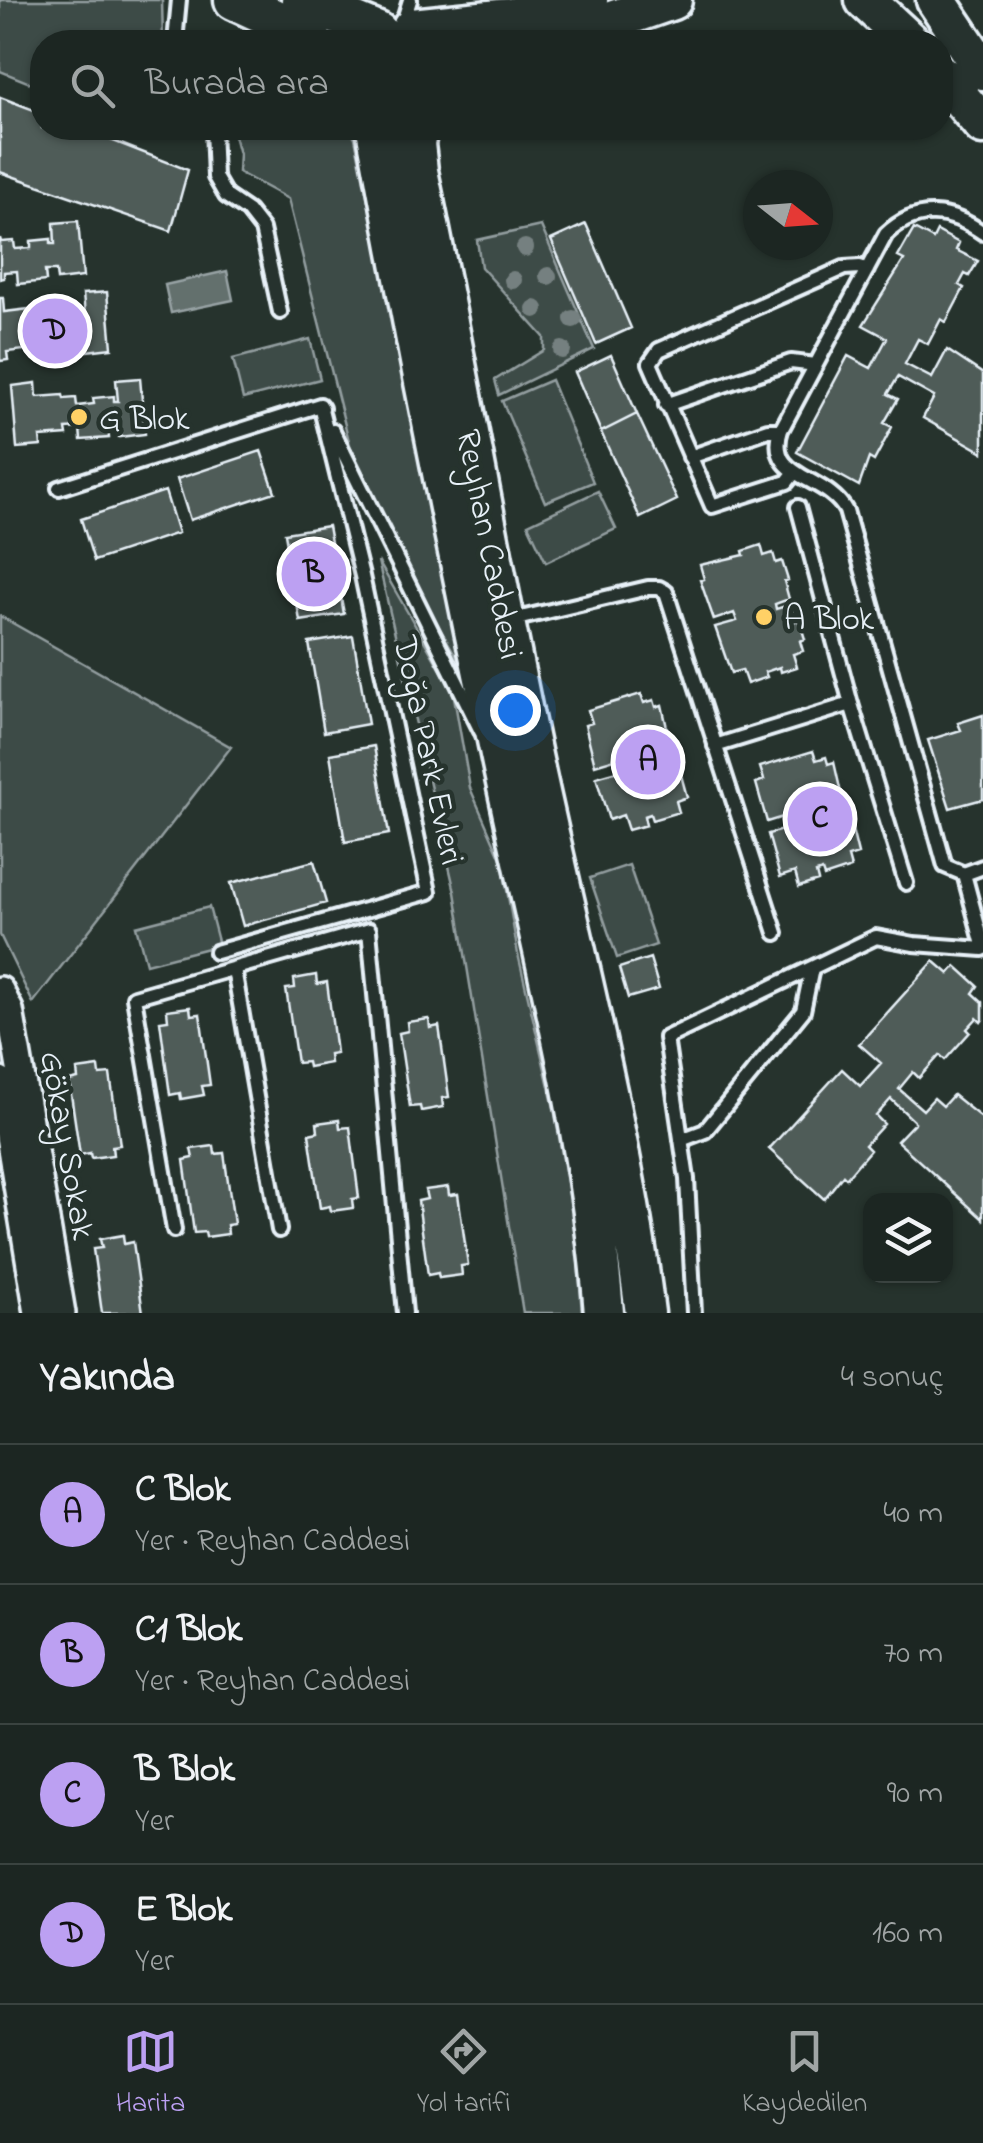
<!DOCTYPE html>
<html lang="tr">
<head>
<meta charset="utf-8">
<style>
	body { margin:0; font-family:"Indie Flower",sans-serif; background:#29322f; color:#f1f3f6 }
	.controls { position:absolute; right:30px; bottom:30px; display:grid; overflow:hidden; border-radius:20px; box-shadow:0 2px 8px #0004 }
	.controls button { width:90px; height:90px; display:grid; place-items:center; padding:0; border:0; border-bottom:2px solid #3a4340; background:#1c2622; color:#f1f3f6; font:50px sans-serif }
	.compass { position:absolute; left:743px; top:170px; width:90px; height:90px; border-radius:50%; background:#1c2622; box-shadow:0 2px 8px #0004; rotate:107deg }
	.you { position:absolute; left:515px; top:710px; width:35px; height:35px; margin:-25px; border:8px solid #fff; border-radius:50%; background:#1a73e8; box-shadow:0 0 0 15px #1a73e833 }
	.badge { display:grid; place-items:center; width:65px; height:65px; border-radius:50%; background:#bca0f2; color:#111; font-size:32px; font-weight:700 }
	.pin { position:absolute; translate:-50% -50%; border:5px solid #fff; box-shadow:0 2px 10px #0006 }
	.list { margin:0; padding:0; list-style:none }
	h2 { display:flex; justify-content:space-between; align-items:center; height:130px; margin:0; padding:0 40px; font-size:42px }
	h2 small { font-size:32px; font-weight:400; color:#a0a5a5 }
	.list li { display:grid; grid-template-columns:65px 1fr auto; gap:30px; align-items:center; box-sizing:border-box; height:140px; padding:0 40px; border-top:2px solid #3a4340 }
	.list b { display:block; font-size:38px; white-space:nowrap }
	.list p { margin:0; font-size:32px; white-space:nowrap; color:#a0a5a5 }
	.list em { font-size:32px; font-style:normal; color:#a0a5a5 }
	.icon { flex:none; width:55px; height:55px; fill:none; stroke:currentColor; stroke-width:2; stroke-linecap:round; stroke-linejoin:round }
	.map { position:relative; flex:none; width:983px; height:1313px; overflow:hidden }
	.search { position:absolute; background:#1c2622; box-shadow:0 2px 8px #0004; left:30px; right:30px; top:30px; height:110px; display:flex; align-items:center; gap:25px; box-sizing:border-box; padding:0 35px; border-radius:40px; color:#a0a5a5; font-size:38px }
	.sheet { height:690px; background:#1c2622 }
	nav { display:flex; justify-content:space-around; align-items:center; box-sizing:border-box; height:140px; border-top:2px solid #3a4340; background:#1c2622; font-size:28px; color:#a0a5a5 }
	nav a { display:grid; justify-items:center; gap:5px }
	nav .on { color:#bca0f2 }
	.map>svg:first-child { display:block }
	.green { fill:#3e4b47; stroke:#939ea0; stroke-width:2.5 }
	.water { fill:#636f6d; stroke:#98a3a5; stroke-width:2.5 }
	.building { fill:#505c59; stroke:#e8f1f8; stroke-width:2.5 }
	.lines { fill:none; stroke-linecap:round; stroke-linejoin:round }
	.lane-casing { stroke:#e8f1f8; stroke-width:20 }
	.street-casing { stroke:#e8f1f8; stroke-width:32 }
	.primary-casing { stroke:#e8f1f8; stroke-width:45 }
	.lane { stroke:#26332d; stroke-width:12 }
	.street { stroke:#26332d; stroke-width:25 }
	.primary { stroke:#26332d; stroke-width:38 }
	.tree { fill:#758080 }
	.poi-dot { fill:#ffd166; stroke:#26332d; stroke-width:4 }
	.labels { text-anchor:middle; stroke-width:9; stroke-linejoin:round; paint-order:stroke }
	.poi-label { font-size:35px; fill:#e8f1f8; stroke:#26332d; text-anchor:start }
	.street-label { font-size:35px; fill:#e8f1f8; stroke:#26332d }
</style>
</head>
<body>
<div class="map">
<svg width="983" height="1313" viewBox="0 0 983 1313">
	<rect width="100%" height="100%" fill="#26332d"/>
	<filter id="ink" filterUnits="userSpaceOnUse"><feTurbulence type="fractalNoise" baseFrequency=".01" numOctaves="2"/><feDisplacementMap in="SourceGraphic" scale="20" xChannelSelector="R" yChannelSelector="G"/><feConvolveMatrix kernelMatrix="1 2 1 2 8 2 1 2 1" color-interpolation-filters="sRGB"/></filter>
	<g filter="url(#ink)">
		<path class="green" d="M0,0H162L163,42H42V88L0,71Z
			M232,128H305L318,133L328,128H350L355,138L466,673L407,573L350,445L288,199L238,172L239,154Z
			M541,226L594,349L499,395L495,380L544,350V337L481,267L477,240Z
			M310,339L320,379L243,399L233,359Z
			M551,380L593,482L545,502L502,401Z
			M598,491L616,529L546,562L528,524Z
			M378,561L453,691L470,788L502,861L518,954L554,1108L576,1234L582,1313H523L455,892Z
			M0,616L231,747L33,1003L0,935Z
			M629,865L656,945L617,958L590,878Z
			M209,907L219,945L146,964L136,926Z"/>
		<path class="water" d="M227,271L233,300L171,313L165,285Z"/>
		<path class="building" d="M0,97L42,113V128H80L188,170L171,231L0,172Z
			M78,221L83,277L57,280L56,271H45L46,281L18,284L17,271L4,272V278L0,279V238L1,242L14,241L15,249L31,248V241L51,239V244H55L54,223Z
			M586,224L631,328L596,344L551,240Z
			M914,229L933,239L937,231L959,243L956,250L978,261L969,276L965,274L959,285L964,288L946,322L941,319L928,344L918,339L905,364L932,378L947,350L983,374V452L923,418L934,397L898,377L888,394L898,399L884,423L892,427L874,461L869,458L859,486L797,452L848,356L871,368L887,338L863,325L904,260L898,257Z
			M107,292L112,348L86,351L85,341L75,342L76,352L48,354L47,342L33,344V349L7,352L8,360L0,361V298H3L4,312L30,309V313L43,312L44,320L61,318L60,312L80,310L81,315H85L83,294Z
			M611,355L637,414L601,432L575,372Z
			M140,378L145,434L119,437L118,427L108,428L109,438L81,440L80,428L66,429L67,435L40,437L41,446L17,448L12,386L36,383L37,397L63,395L64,399L76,398L77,406L94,404L93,398L114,396V401H118L116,380Z
			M637,414L677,500L640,518L601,432Z
			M261,451L275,492L190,520L177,479Z
			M165,491L178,533L94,561L81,519Z
			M328,526L344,614L300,621L285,533Z
			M761,545L764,556L773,553L776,563L782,561L788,580L784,581L789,599L775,604L776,609L789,605L795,621L799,620L805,639L800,641L803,651L793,654L797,667L781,672L780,667L765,672L767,677L747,684L742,670L731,673L715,627L737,621L734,613L714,620L700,580L704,579L700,565L744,555L743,551Z
			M353,636L368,724L324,732L309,643Z
			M641,694L644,703L654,700L656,707L662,705L671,746L656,750L658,758L675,753L687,797L676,801L679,812L652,820L650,814L644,816L646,825L628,830L623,815L609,820L596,777L621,770L618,758L595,765L585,725L592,723L588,710Z
			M983,715V799L950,808L928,740L961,730L958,723Z
			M374,746L389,834L345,842L330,754Z
			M813,751L816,760L826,757L828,764L834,762L843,802L828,807L830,815L847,809L858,854L848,857L851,868L824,877L822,871L816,873L818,881L799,887L795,872L780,877L768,834L793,827L789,815L767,822L756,783L764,780L760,767Z
			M314,861L326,903L243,926L231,883Z
			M650,958L659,989L628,998L619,968Z
			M934,961L949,974L956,966L978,986L973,993L983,1002V1019L981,1022L977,1018L967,1029L970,1032L945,1060L940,1055L919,1078L913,1072L899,1089L923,1110L934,1098L943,1106L953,1095L983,1119V1219L897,1141L915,1122L891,1099L876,1116L884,1124L865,1145L870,1150L846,1178L843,1175L824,1199L769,1149L842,1069L860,1086L881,1063L859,1044Z
			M316,975L317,984L327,982L336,1053L329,1054L330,1063L308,1067L307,1062L297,1063L286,989L295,988L294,979Z
			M190,1007L191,1015L200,1014L210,1085L202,1086L204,1095L181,1099L180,1093L170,1095L160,1021L168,1020L167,1010Z
			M429,1019L430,1028L439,1026L449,1097L442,1098L443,1107L421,1111L420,1106L410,1107L399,1033L408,1031L407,1022Z
			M99,1067L100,1075L110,1074L120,1145L112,1146L113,1155L91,1158L90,1153L80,1155L69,1081L78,1079L77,1070Z
			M339,1120L340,1128L350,1127L359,1198L352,1199L353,1208L331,1211L330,1206L320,1208L309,1134L318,1132L317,1123Z
			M214,1146L215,1154L224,1153L234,1224L227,1225L228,1234L206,1237L205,1232L194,1233L184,1160L193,1158L191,1149Z
			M448,1187L449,1195L458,1194L468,1265L461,1266L462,1275L439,1278L438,1273L428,1275L418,1201L427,1199L425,1190Z
			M123,1235L124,1244L133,1242L143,1313H102L93,1249L102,1248L100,1239Z"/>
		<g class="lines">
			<g class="lane-casing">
				<path id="lane" d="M402,26L410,0
					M175,42L179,0
					M213,128L215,177L226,196L248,211L262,229L280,312
					M983,233C951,210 916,205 886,234L781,430C765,479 827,475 846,511L945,866L964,874L983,867
					M666,405L791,362L816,365
					M333,431L481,731
					M690,457L768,430H781
					M795,472L787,482L712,506L650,363L659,350L844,268L860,267L867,270
					M59,488L320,405L322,408
					M798,507L851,704L906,883
					M508,621L648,588H659L666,592L776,933
					M715,746L851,704
					M964,874L983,945
					M216,952L429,892L362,576L320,405
					M234,969L279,1230
					M681,1140L705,1131L803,1011L812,968
					M174,1230L134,997L369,930L405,1313
					M694,1313L687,1179L666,1038L876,937L914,944L983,949"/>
			</g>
			<g class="street-casing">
				<path id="street" d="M0,990L10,1010L62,1313
					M0,1081L38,1313"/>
			</g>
			<g class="primary-casing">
				<path id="primary" d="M234,0L273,18L313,42
					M301,0L378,32
					M865,0L910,42
					M936,0L983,70
					M412,28L510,18L588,0
					M551,42L672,0
					M940,74L983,125
					M376,128C417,352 462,578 510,801C546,970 591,1141 604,1313
					M418,128L415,144L418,171C459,368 492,568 534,765C573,948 622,1127 645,1313"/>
			</g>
			<use href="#lane" class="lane"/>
			<use href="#street" class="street"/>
			<use href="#primary" class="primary"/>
		</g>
		<g class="tree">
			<circle cx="525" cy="248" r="9"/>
			<circle cx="548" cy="276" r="9"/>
			<circle cx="513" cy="280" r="9"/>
			<circle cx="535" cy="309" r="9"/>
			<circle cx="573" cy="319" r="9"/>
			<circle cx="562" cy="350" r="9"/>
		</g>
	</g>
	<g class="poi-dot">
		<circle cx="79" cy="417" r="10"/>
		<circle cx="764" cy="617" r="10"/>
	</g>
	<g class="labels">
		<g class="poi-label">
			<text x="99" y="429">G Blok</text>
			<text x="784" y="629">A Blok</text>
		</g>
		<g class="street-label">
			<text transform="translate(491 544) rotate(79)" y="12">Reyhan Caddesi</text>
			<text transform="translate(430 750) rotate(78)" y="12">Doğa Park Evleri</text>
			<text transform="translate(69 1145) rotate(80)" y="12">Gökay Sokak</text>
		</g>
	</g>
</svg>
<div class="controls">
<button><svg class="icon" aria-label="layers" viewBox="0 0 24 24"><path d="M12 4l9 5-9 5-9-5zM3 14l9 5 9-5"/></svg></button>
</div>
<svg class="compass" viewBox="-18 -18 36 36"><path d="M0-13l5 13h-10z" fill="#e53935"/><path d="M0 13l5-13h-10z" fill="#a0a5a5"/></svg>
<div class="you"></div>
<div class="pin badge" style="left:648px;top:762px">A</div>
<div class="pin badge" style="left:314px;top:574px">B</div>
<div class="pin badge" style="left:820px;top:819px">C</div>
<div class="pin badge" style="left:55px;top:331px">D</div>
<div class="search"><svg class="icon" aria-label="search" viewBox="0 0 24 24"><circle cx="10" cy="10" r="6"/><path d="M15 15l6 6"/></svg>Burada ara</div>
</div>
<section class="sheet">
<h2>Yakında<small>4 sonuç</small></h2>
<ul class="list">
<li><span class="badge">A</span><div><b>C Blok</b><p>Yer · Reyhan Caddesi</p></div><em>40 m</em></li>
<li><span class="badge">B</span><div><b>C1 Blok</b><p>Yer · Reyhan Caddesi</p></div><em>70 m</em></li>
<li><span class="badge">C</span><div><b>B Blok</b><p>Yer</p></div><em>90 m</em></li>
<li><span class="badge">D</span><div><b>E Blok</b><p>Yer</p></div><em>160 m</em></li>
</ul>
</section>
<nav>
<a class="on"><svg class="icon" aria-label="map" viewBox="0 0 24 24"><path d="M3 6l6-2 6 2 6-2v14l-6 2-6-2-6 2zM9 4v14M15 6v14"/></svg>Harita</a>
<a><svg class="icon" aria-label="directions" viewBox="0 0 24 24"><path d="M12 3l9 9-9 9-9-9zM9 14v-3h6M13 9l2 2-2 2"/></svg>Yol tarifi</a>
<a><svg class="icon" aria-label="saved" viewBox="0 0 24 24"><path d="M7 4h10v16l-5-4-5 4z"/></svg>Kaydedilen</a>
</nav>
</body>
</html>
